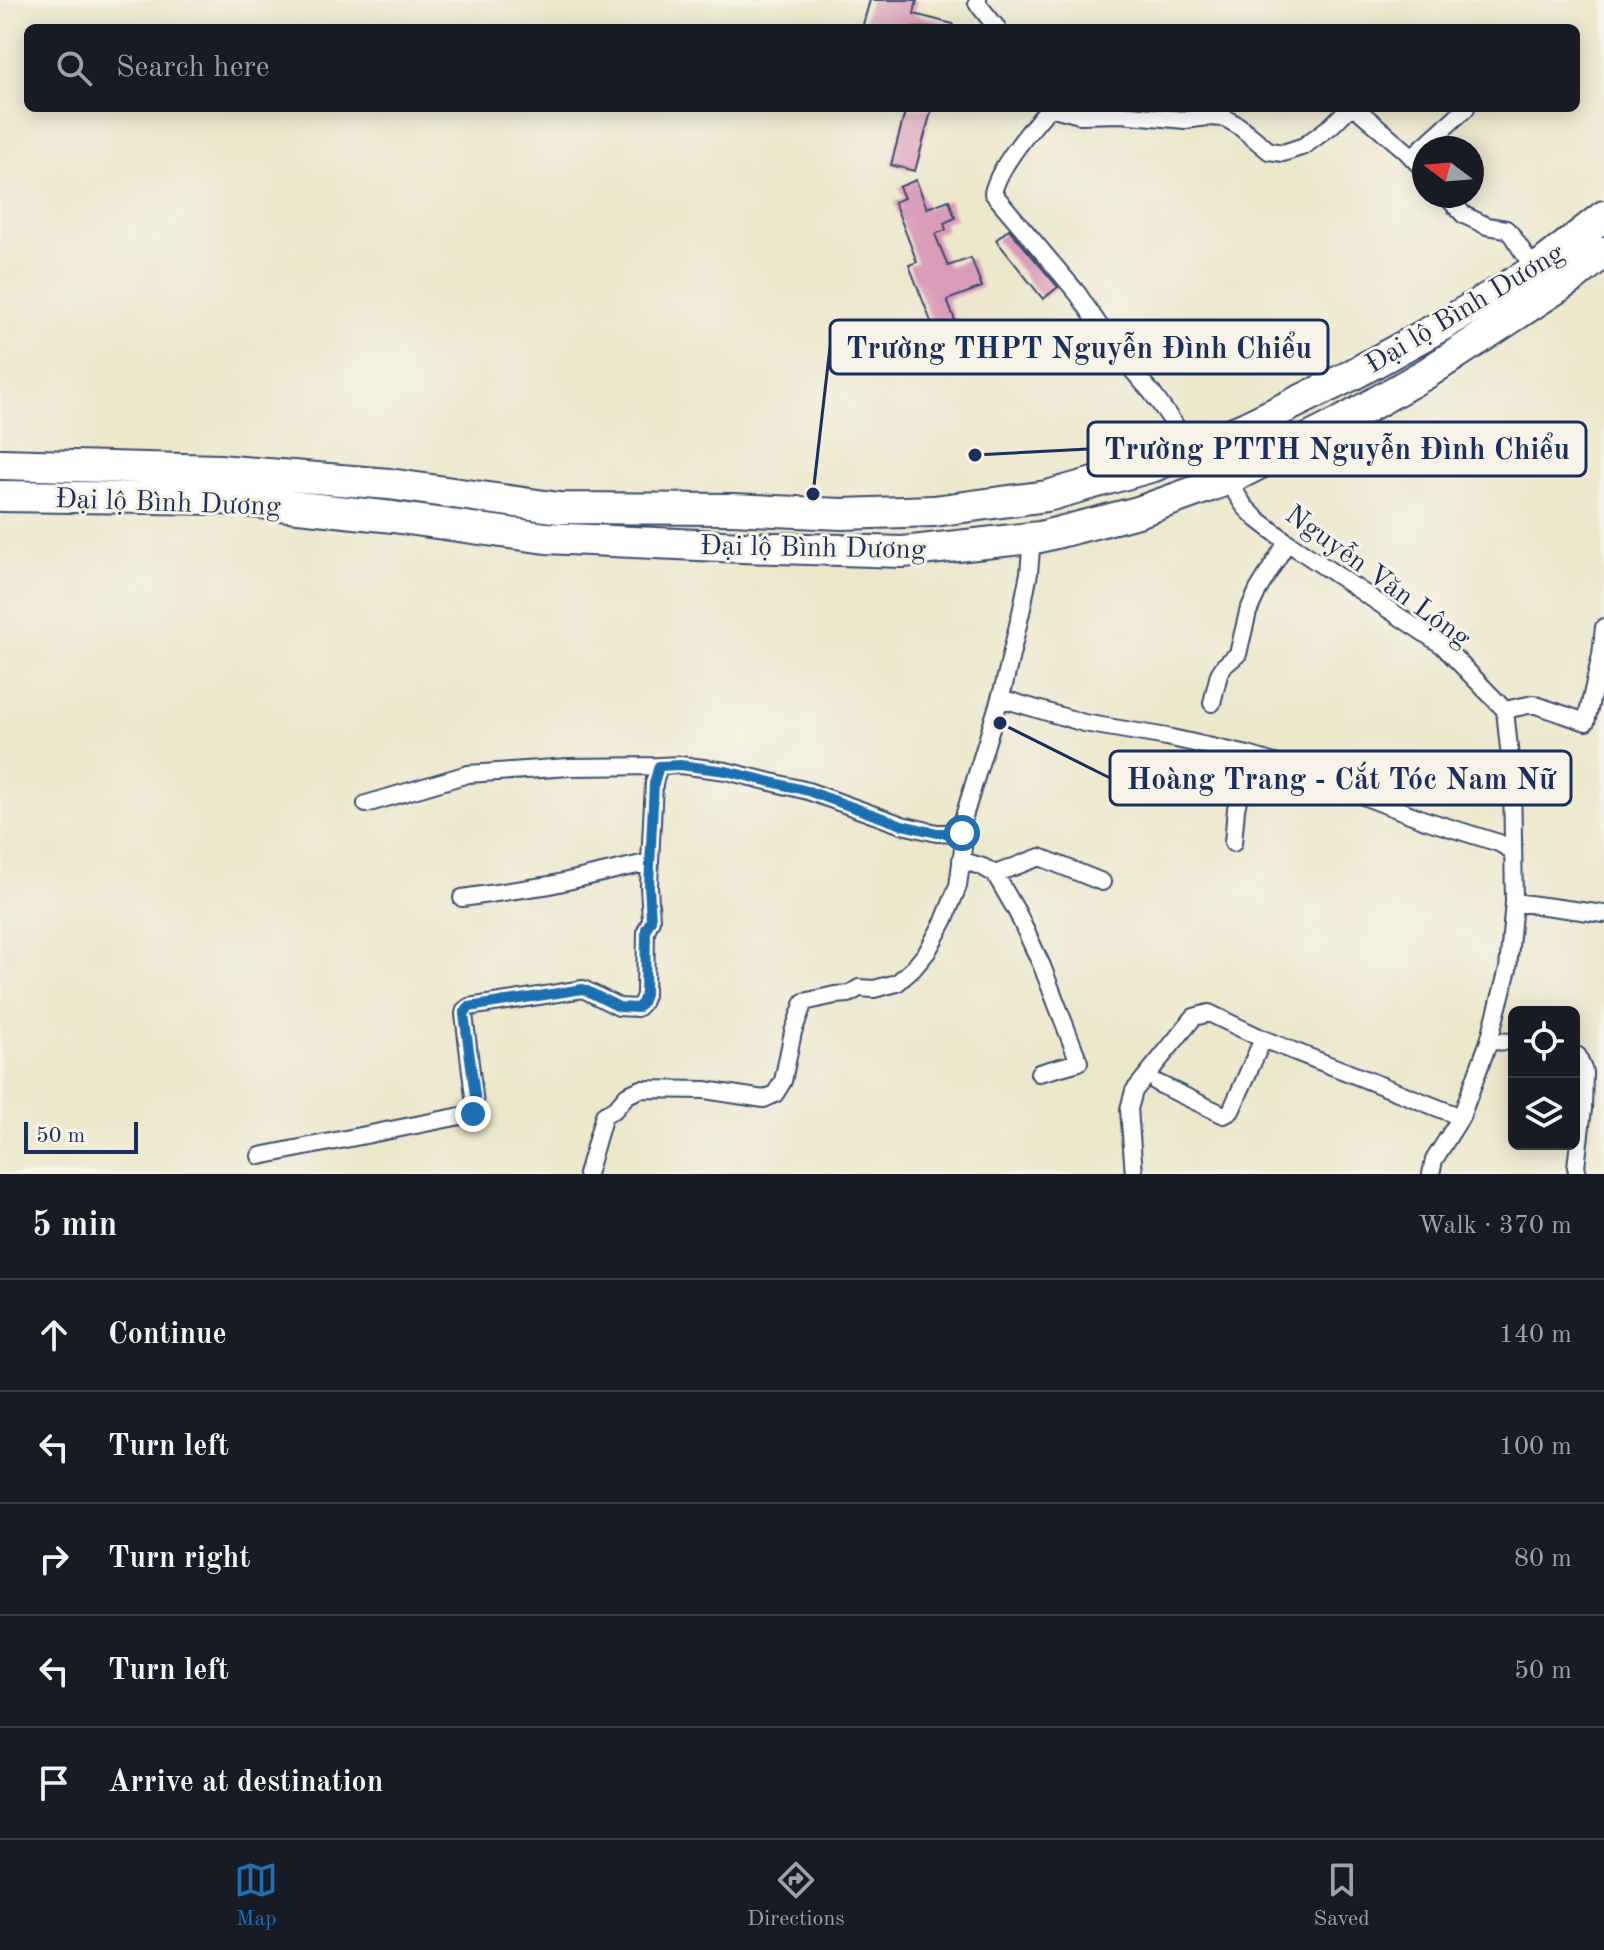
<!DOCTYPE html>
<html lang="en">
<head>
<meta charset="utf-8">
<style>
	body { margin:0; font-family:"Old Standard TT",serif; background:#20242c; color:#f1f3f6 }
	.controls { position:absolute; right:24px; bottom:24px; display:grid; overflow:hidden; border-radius:12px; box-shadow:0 4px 20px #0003 }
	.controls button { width:72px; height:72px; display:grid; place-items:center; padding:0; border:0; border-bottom:2px solid #363941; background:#171b24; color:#f1f3f6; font:40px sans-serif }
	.compass { position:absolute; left:1412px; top:136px; width:72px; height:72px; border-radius:50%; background:#171b24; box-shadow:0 4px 20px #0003; rotate:286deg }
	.scale { position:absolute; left:24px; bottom:20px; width:114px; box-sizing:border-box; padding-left:8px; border:4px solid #1b2f5e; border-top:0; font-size:22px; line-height:28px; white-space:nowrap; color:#1b2f5e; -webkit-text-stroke:6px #f7f3e8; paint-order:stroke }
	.stop { position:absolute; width:24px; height:24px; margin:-18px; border:6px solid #1f6fb2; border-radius:50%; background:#fff }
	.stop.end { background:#1f6fb2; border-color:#fff; box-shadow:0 2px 8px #0008 }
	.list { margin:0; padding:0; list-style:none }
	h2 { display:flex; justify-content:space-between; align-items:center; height:104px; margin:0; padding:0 32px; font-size:34px }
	h2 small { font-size:26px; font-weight:400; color:#9ea1a6 }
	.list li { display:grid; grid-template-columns:52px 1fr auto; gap:24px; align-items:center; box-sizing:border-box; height:112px; padding:0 32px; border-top:2px solid #363941 }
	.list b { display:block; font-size:30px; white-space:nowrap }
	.list em { font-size:26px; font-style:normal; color:#9ea1a6 }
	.icon { flex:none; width:44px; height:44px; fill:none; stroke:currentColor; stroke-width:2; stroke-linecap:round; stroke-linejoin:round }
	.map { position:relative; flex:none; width:1604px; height:1174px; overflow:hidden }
	.search { position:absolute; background:#171b24; box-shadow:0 4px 20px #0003; left:24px; right:24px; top:24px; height:88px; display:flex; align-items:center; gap:20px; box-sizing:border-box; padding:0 28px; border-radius:12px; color:#9ea1a6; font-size:30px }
	.sheet { height:664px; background:#171b24 }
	nav { display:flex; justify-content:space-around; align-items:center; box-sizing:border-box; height:112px; border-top:2px solid #363941; background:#171b24; font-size:22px; color:#9ea1a6 }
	nav a { display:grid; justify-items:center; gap:4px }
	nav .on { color:#1f6fb2 }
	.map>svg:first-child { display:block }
	.building { fill:#d99cb9 }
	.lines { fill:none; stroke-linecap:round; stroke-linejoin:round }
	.street-casing { stroke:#3a4b6e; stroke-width:20 }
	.highway-casing { stroke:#3a4b6e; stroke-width:34 }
	.street { stroke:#fff; stroke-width:16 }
	.highway { stroke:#fff; stroke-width:30 }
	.route { stroke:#1f6fb2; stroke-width:10 }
	.labels { text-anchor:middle; stroke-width:6; stroke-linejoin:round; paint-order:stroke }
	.street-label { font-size:28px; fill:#1b2f5e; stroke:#f7f3e8 }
	.leader { fill:none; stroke:#1b2f5e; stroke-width:3 }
	.callout-dot { fill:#1b2f5e; stroke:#f7f3e8; stroke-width:3 }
	.callout { fill:#f7f3e8; stroke:#1b2f5e; stroke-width:3 }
	.callout-label { font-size:30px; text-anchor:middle; font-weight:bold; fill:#1b2f5e }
</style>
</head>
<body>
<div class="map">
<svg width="1604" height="1174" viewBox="0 0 1604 1174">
	<rect width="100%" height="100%" fill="#f7f3e8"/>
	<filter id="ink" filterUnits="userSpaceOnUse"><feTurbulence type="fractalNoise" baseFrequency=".0125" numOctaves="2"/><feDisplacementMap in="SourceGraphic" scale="16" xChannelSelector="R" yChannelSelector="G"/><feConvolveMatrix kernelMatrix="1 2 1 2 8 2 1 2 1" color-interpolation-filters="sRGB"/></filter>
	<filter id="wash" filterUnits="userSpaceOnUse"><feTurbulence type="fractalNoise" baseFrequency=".006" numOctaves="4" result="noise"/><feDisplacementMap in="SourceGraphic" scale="32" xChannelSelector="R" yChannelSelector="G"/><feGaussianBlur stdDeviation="1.8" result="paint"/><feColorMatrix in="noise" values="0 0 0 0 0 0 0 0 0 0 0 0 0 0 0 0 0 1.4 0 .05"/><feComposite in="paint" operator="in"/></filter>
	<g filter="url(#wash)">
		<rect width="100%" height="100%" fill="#ede7cc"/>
		<g id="blocks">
			<path class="building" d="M870,0H917L914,14L953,24L952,28H862Z
				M906,108H932L915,171L891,165Z
				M916,180L927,208L949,200L955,218L944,223L946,230L935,234L948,266L971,258L982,287L947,300L962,338L941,347L909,265L917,262L894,202L904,198L899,187Z
				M1009,229L1058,287L1043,299L996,240Z"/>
		</g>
	</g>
	<g filter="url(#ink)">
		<use href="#blocks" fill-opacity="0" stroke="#3a4b6e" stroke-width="2"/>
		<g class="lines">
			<g class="street-casing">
				<path id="street" d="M978,0L977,3L997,28
					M1049,108C1031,129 999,166 993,193L1078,294L1119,355L1152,393L1193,450
					M1053,108L1080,115L1121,114L1185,120L1207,117L1225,118L1239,126L1269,151L1283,153L1304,146L1331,126L1348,109H1357L1406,151L1424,170
					M1412,157L1466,108
					M1446,196L1464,215L1487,226L1506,229L1511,234L1535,270
					M1227,480L1245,507L1257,519L1287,542L1442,645L1505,710L1512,777L1514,902L1508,969L1489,1041L1461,1117L1434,1160L1431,1174
					M1000,698L1084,723L1167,737L1248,755L1288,767L1425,820L1499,843L1513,851
					M1212,703L1219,674L1224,666L1238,654L1248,612L1258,590L1287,542
					M1505,710L1533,704L1586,722L1601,655L1604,627
					M366,804L468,774L569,767L659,766
					M1233,843L1236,809L1248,755
					M961,860L983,867L995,874L1017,912L1042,966L1079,1062L1039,1073
					M995,874L1040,857L1102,882
					M462,898L550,885L650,862L654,783L659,766L680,765L726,771L808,791L902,825L937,833H962
					M1514,902L1604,914
					M1489,1041L1514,1042
					M1574,1054L1578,1056L1584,1072L1583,1109L1576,1167L1578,1174
					M1157,1083L1224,1115L1231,1111L1263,1039
					M260,1156L476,1113L464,1014L465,1010L469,1007L583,989L619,1007L637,1008L642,1003L645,995L646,931L651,920L649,886L650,862
					M587,1174L604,1115L615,1109L627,1095L641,1089L705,1090L764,1099L775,1094L783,1081L793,1032L804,1002L835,995L849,994L859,988L874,989L897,983L913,969L927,952L944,921L958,886L963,848L962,823L1004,685L1022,608L1029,573L1032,538
					M1134,1174L1129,1109L1134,1091L1194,1017L1209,1013L1263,1039L1461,1117"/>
			</g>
			<g class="highway-casing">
				<path id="highway" d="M0,464L219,470L389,484L559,508L732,509L842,514L934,511L1047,496L1154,466L1246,427L1350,376L1446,323L1535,270L1604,216
					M0,496L223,499L393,517L546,538L742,547L903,552L1040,537L1138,512L1227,480L1336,425L1427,373L1575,276L1604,252"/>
			</g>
			<use href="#street" class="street"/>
			<use href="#highway" class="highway"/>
		</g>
	</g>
	<g class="lines" filter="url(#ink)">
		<path class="route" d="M473,1114L477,1110L464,1014L469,1007L583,989L619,1007L637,1008L642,1003L645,995L646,929L651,920L649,886L654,783L659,766L680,765L726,771L808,791L902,825L937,833H962"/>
	</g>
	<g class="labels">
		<g class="street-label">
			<text transform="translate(1464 307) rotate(-31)" y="10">Đại lộ Bình Dương</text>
			<text transform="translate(168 501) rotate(2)" y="10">Đại lộ Bình Dương</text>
			<text transform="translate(813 546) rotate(1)" y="10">Đại lộ Bình Dương</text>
			<text transform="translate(1379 575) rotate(36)" y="10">Nguyễn Văn Lộng</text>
		</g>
	</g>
	<path class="leader" d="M813 494L830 347M975 455L1088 449M1000 723L1110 778"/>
	<g class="callout-dot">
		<circle cx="813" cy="494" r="8"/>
		<circle cx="975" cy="455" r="8"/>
		<circle cx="1000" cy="723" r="8"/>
	</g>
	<g class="callout">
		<rect x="830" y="320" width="498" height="54" rx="8"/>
		<rect x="1088" y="422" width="498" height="54" rx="8"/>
		<rect x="1110" y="751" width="461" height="54" rx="8"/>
	</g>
	<g class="callout-label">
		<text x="1079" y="358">Trường THPT Nguyễn Đình Chiểu</text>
		<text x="1337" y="459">Trường PTTH Nguyễn Đình Chiểu</text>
		<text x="1341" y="789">Hoàng Trang - Cắt Tóc Nam Nữ</text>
	</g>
</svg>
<div class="controls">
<button><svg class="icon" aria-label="locate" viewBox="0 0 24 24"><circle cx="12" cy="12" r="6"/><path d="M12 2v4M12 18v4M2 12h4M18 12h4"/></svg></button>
<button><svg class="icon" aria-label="layers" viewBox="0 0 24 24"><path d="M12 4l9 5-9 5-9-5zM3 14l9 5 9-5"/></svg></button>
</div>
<svg class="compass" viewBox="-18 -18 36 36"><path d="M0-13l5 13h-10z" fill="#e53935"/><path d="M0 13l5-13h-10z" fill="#9ea1a6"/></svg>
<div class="scale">50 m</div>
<div class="stop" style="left:962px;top:833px"></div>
<div class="stop end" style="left:473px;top:1114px"></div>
<div class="search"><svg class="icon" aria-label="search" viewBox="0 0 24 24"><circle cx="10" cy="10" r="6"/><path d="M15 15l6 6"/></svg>Search here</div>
</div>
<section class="sheet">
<h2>5 min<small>Walk · 370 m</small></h2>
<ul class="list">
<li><svg class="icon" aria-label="ahead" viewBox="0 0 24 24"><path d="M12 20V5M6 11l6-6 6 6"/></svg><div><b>Continue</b></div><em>140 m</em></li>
<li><svg class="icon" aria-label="left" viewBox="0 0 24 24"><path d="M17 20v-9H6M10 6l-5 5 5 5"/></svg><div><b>Turn left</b></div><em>100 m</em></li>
<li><svg class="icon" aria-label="right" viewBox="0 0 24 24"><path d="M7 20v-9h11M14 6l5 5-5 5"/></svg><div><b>Turn right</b></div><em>80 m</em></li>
<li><svg class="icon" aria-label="left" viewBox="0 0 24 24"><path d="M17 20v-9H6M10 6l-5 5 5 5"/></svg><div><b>Turn left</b></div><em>50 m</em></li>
<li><svg class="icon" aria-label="arrive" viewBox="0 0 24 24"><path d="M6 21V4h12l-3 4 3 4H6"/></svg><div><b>Arrive at destination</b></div></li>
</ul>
</section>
<nav>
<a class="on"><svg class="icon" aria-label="map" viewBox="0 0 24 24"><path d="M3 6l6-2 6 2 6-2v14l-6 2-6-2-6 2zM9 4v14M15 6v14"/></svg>Map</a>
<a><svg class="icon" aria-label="directions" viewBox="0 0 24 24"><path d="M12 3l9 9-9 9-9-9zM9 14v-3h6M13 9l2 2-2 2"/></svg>Directions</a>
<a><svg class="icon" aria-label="saved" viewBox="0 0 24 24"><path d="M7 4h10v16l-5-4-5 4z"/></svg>Saved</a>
</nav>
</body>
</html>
